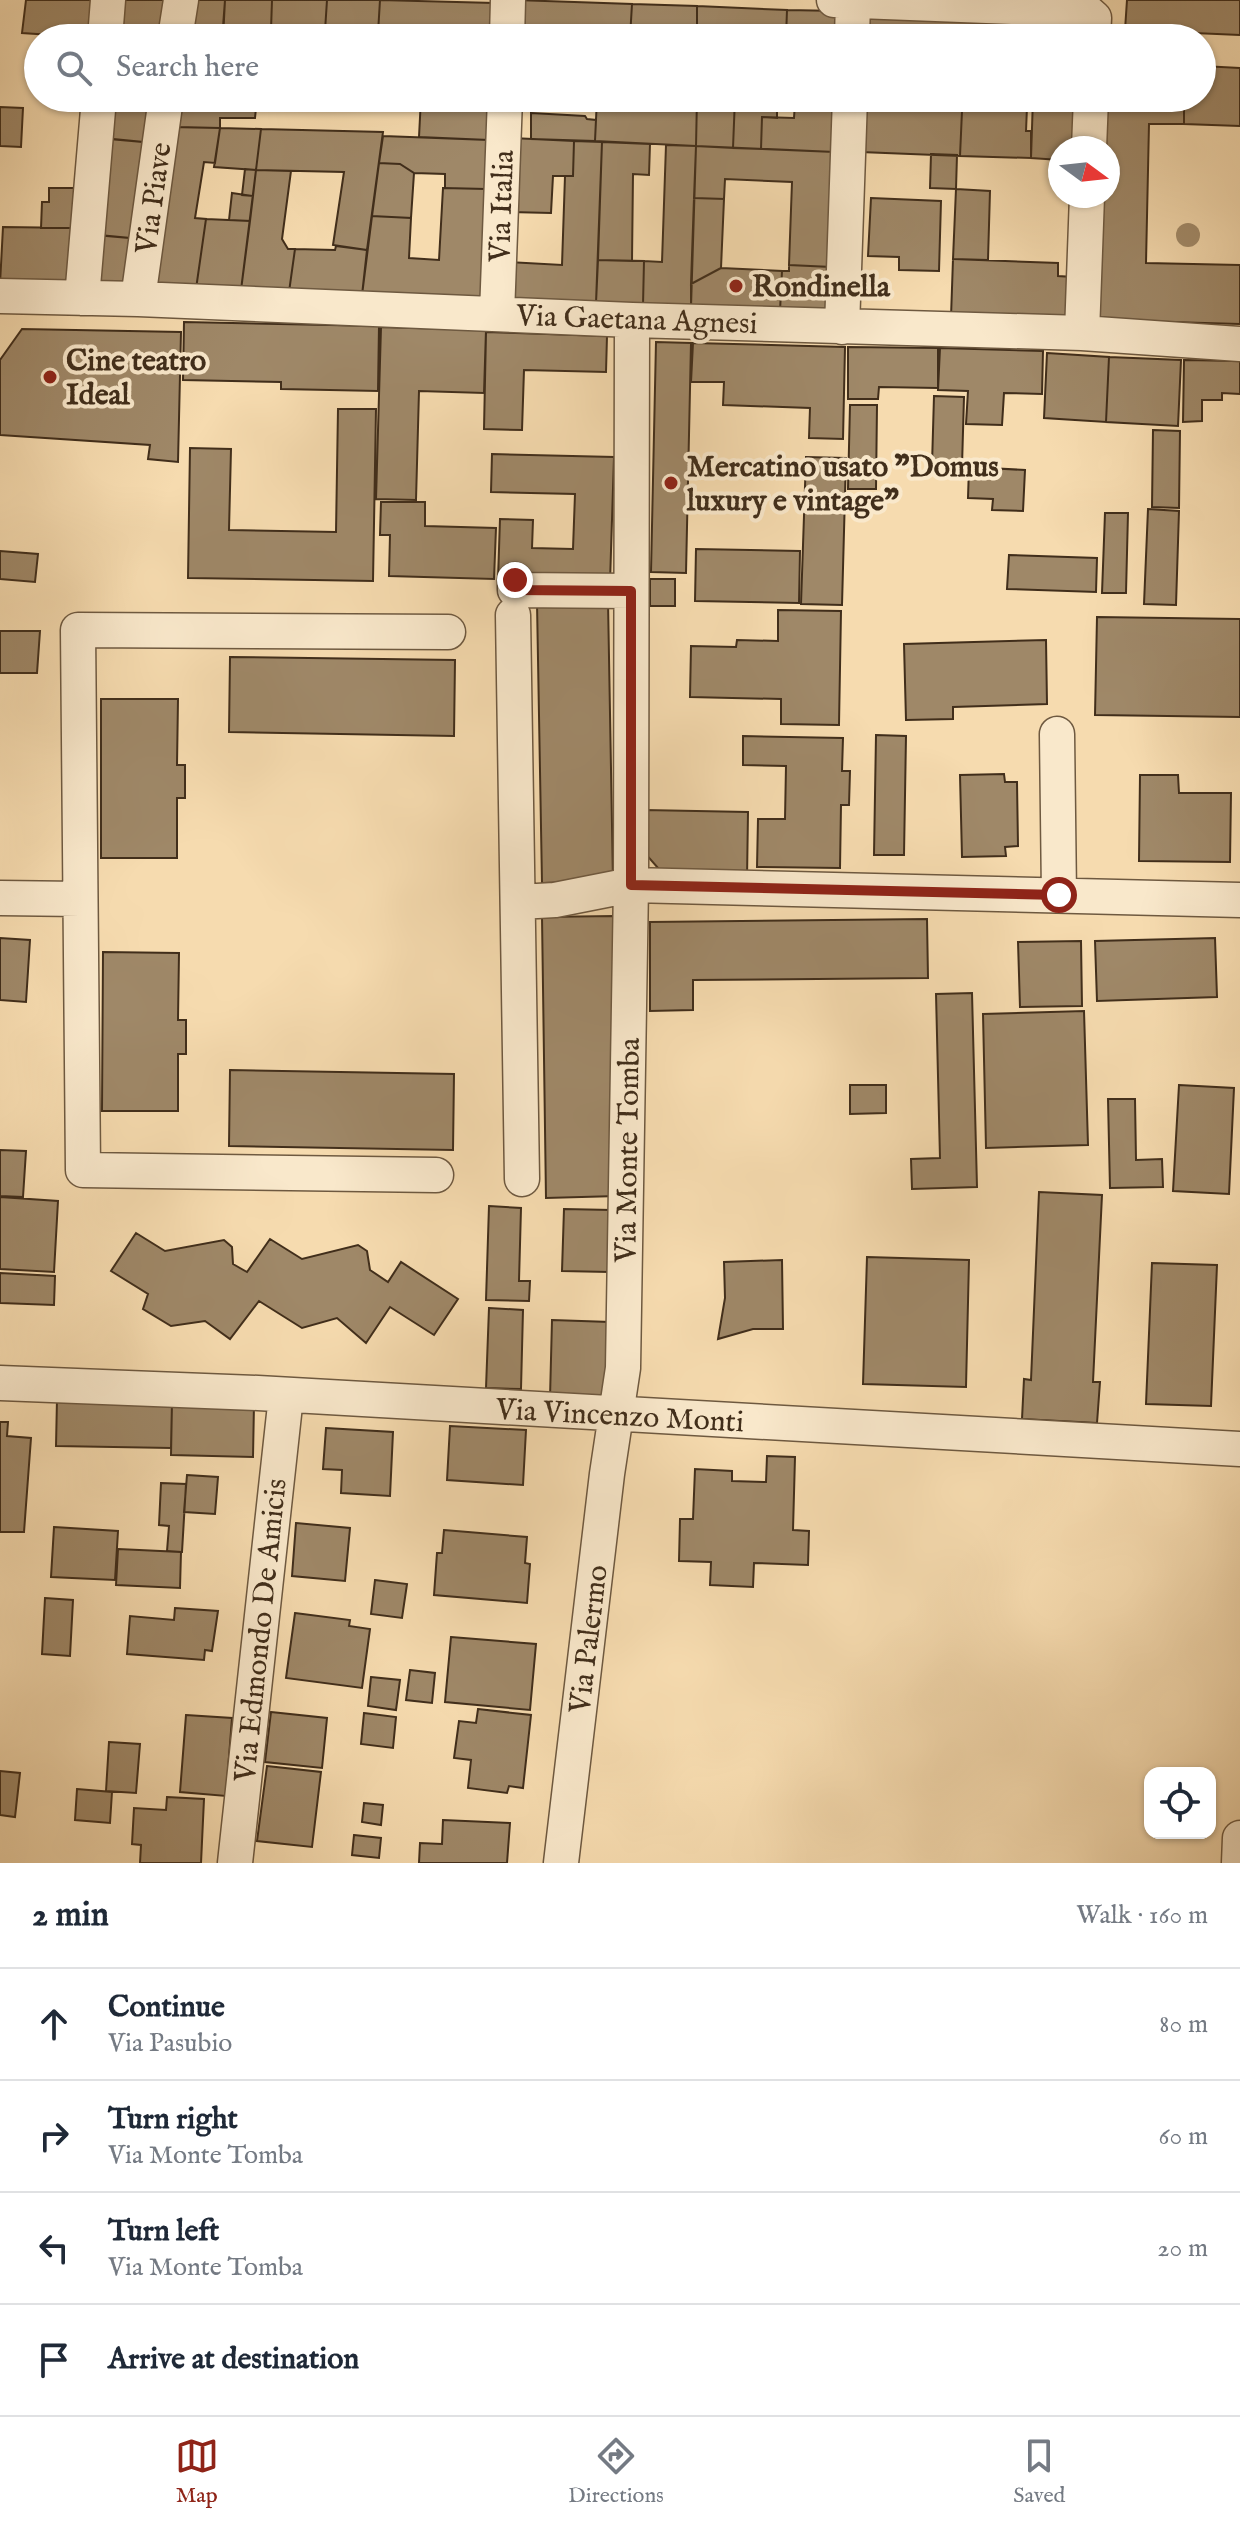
<!DOCTYPE html>
<html lang="en">
<head>
<meta charset="utf-8">
<style>
	body { margin:0; font-family:"IM FELL English",serif; background:#f6f6f7; color:#1f2937 }
	.controls { position:absolute; right:24px; bottom:24px; display:grid; overflow:hidden; border-radius:16px; box-shadow:0 2px 6px #0004 }
	.controls button { width:72px; height:72px; display:grid; place-items:center; padding:0; border:0; border-bottom:2px solid #e0e1e3; background:#fff; color:#1f2937; font:40px sans-serif }
	.compass { position:absolute; left:1048px; top:136px; width:72px; height:72px; border-radius:50%; background:#fff; box-shadow:0 2px 6px #0004; rotate:105deg }
	.stop { position:absolute; width:24px; height:24px; margin:-18px; border:6px solid #8f2418; border-radius:50%; background:#fff }
	.stop.end { background:#8f2418; border-color:#fff; box-shadow:0 2px 8px #0008 }
	.list { margin:0; padding:0; list-style:none }
	h2 { display:flex; justify-content:space-between; align-items:center; height:104px; margin:0; padding:0 32px; font-size:34px }
	h2 small { font-size:26px; font-weight:400; color:#747a83 }
	.list li { display:grid; grid-template-columns:52px 1fr auto; gap:24px; align-items:center; box-sizing:border-box; height:112px; padding:0 32px; border-top:2px solid #e0e1e3 }
	.list b { display:block; font-size:30px; white-space:nowrap }
	.list p { margin:0; font-size:26px; white-space:nowrap; color:#747a83 }
	.list em { font-size:26px; font-style:normal; color:#747a83 }
	.icon { flex:none; width:44px; height:44px; fill:none; stroke:currentColor; stroke-width:2; stroke-linecap:round; stroke-linejoin:round }
	.map { position:relative; flex:none; width:1240px; height:1863px; overflow:hidden }
	.search { position:absolute; background:#fff; box-shadow:0 2px 6px #0004; left:24px; right:24px; top:24px; height:88px; display:flex; align-items:center; gap:20px; box-sizing:border-box; padding:0 28px; border-radius:44px; color:#747a83; font-size:30px }
	.sheet { height:552px; background:#fff }
	nav { display:flex; justify-content:space-around; align-items:center; box-sizing:border-box; height:112px; border-top:2px solid #e0e1e3; background:#fff; font-size:22px; color:#747a83 }
	nav a { display:grid; justify-items:center; gap:4px }
	nav .on { color:#8f2418 }
	.map>svg:first-child { display:block }
	.building { fill:#9f8868; stroke:#412e1b; stroke-width:2 }
	.lines { fill:none; stroke-linecap:round; stroke-linejoin:round }
	.minor-casing { stroke:#6e5940; stroke-width:37 }
	.minor { stroke:#f9e8cb; stroke-width:34 }
	.tree { fill:#a38c6b }
	.route { stroke:#8f2418; stroke-width:10 }
	.poi-dot { fill:#8f2418; stroke:#f9e8cb; stroke-width:3 }
	.labels { text-anchor:middle; stroke-width:8; stroke-linejoin:round; paint-order:stroke }
	.street-label { font-size:30px; fill:#412e1b; stroke:#f9e8cb }
	.poi-label { font-size:30px; font-weight:bold; fill:#412e1b; stroke:#f9e8cb; text-anchor:start }
</style>
</head>
<body>
<div class="map">
<svg width="1240" height="1863" viewBox="0 0 1240 1863">
	<rect width="100%" height="100%" fill="#f6dbaf"/>
	<filter id="stains"><feTurbulence type="fractalNoise" baseFrequency=".0025" numOctaves="4"/><feColorMatrix values="0 0 0 0 .2 0 0 0 0 .09 0 0 0 0 .02 0 0 0 .5 -.17"/></filter>
	<radialGradient id="worn" r=".72"><stop offset=".6" stop-color="#630" stop-opacity="0"/><stop offset="1" stop-color="#630" stop-opacity=".3"/></radialGradient>
	<path class="building" d="M26,0H101L97,38L22,33Z
		M115,0H169L164,38L112,34Z
		M198,0H225L223,38H192Z
		M225,0H272L271,30L223,27Z
		M272,0H327L325,31L271,30Z
		M327,0H380L378,33L325,31Z
		M380,0L494,3L492,38H438V35L378,33Z
		M516,0L632,4L630,38H516Z
		M1127,0H1240V35L1125,30Z
		M632,4L697,6V38H630Z
		M697,6L787,10L786,38H697Z
		M787,10L839,11L838,38H786Z
		M866,15L1025,22L1024,38H865Z
		M1025,22L1081,24L1080,38H1024Z
		M1202,66L1240,68V126L1184,124V98H1202Z
		M106,98H157L154,143L103,138Z
		M180,98H257L255,118H220V128L177,127Z
		M289,98H384V106L295,101L296,98Z
		M421,98H490L489,140L419,137Z
		M597,98H697L696,146L595,141Z
		M697,98H735L733,148L696,146Z
		M735,98L777,99V118L762,117L761,149L733,148Z
		M795,98H836V105L795,102Z
		M863,98H902V109L962,111L960,156L861,152Z
		M902,98H972L971,111L902,109Z
		M1033,98H1082L1079,148H1060V160L1031,158Z
		M1104,98H1184V124H1149L1146,263L1240,265V324L1099,320L1102,196H1108V148H1103Z
		M795,102L836,105L834,152L761,149L762,117L794,118Z
		M971,105L1027,107L1026,131H1031V158L960,156L962,111H971Z
		M0,107L23,108L21,147L0,146Z
		M531,113L585,116L587,119L596,120L595,141L531,139Z
		M170,127L220,128L215,163L204,162L195,218L206,219L196,289L148,287Z
		M220,128L261,129L256,170L214,167Z
		M261,129L383,132L367,250L333,245L344,172L256,170Z
		M383,136L489,140L486,189L445,188V174L414,173L400,164L379,163Z
		M512,138L574,141L573,176H553L551,213L510,212Z
		M109,139L154,143L140,239L96,235Z
		M574,141L602,142L596,303L507,299L508,262L562,265L565,176H573Z
		M602,142L650,144L649,175L633,174L632,261L598,260Z
		M666,145L696,146L691,307L643,305L644,261L662,262Z
		M696,146L834,152L831,267L789,265L792,182L725,179L724,199L694,198Z
		M931,154L957,155L956,189L930,188Z
		M379,163L400,164L414,173L411,218L372,216Z
		M245,169L256,170L253,196L242,195Z
		M256,170L291,171L282,239L288,249H295L289,292L241,290Z
		M49,188H74V228H41L42,202H49Z
		M443,188L486,189L482,299L362,295L372,216L411,218L409,258L439,260Z
		M956,189L990,191L988,260L953,259Z
		M232,193L253,196L250,221L229,220Z
		M694,198L724,199L721,268L691,284Z
		M871,198L941,201L939,271L899,270V257L868,256Z
		M206,219L250,221L241,290L196,289Z
		M3,227L77,228L74,285L0,284Z
		M99,235L140,239L132,286L92,284Z
		M336,246L367,250L362,295L289,292L295,249L335,250Z
		M953,259L1058,263V276L1073,277L1072,320L951,317Z
		M598,260L644,261L643,305L596,303Z
		M789,265L831,267L830,313L780,311L782,271H789Z
		M721,268L782,271L780,311L691,307V284Z
		M184,322L379,326L378,391L281,389V382L183,380Z
		M381,327L486,330L484,393L419,391L416,500L376,499Z
		M22,329L181,332L178,462L148,459L150,445L0,435V360Z
		M486,332L607,336L606,372L524,370L522,430L484,429Z
		M656,342L691,343L686,573L651,572Z
		M693,343L845,347L843,439L809,438L810,408L723,405L724,382H691Z
		M848,347L938,348V388L879,387L878,399H848Z
		M940,348L1043,351L1042,394L1004,393L1002,425L966,424L968,391L938,390Z
		M1047,353L1109,357L1106,422L1044,418Z
		M1109,357L1181,360L1178,426L1106,422Z
		M1184,360L1240,361V394L1222,393V400H1202V421L1183,422Z
		M934,396L964,397L962,466L932,465Z
		M850,405H877L876,489H848Z
		M338,409H376L373,581L188,578L190,448L231,449L229,530L336,532Z
		M1153,430L1180,431L1179,508L1152,507Z
		M492,454L614,457L610,582L498,580L500,519L533,520L532,548L573,549L575,494L491,492Z
		M806,457L846,458L842,605L801,604Z
		M969,467L1025,470L1023,511L992,510L993,499L968,498Z
		M381,502H425V526L496,528L494,579L389,576L390,535H380Z
		M1148,509L1179,511L1176,605L1144,604Z
		M1105,513H1128L1126,593H1102Z
		M696,549L800,551L799,603L695,601Z
		M0,551L38,554L35,582L0,579Z
		M1009,555L1097,558L1096,592L1007,589Z
		M650,579H675V606H650Z
		M608,601L613,881L542,883L537,603Z
		M778,610L841,611L839,725L781,724V699L690,697L691,646L736,647L737,640L778,641Z
		M1097,617L1240,619V717L1095,715Z
		M0,631H40L37,673H0Z
		M1046,640L1047,704L953,707V719L906,720L904,644Z
		M230,657L455,660L454,736L229,732Z
		M101,699H178L177,765H185V798H177V858H101Z
		M876,735L906,736L904,855H874Z
		M743,736L843,738L842,771H850L849,805H841L840,868L757,867L758,819H785L786,766L743,765Z
		M1004,774L1005,782H1017L1018,846L1005,847L1006,856L962,857L960,775Z
		M1140,775H1178L1179,793H1231L1230,862L1139,861Z
		M644,810L748,812L747,879L665,876L643,851Z
		M613,916L617,1196L546,1198L542,917Z
		M927,919L928,978L693,980V1010L650,1011V922Z
		M0,938L30,940L26,1002L0,1000Z
		M1215,938L1217,997L1097,1001L1095,941Z
		M1081,941L1082,1006L1020,1007L1018,942Z
		M103,952L179,953L178,1020H186V1054H178V1111H102Z
		M972,993L977,1187L912,1189L911,1159L940,1158L936,994Z
		M1084,1011L1088,1145L986,1148L983,1014Z
		M230,1070L454,1074L453,1150L229,1146Z
		M850,1085H886V1113L850,1114Z
		M1179,1085L1234,1088L1229,1194L1173,1191Z
		M1108,1099H1135L1136,1160L1162,1159L1163,1187L1110,1188Z
		M0,1150L26,1151L23,1197L0,1196Z
		M1039,1192L1102,1195L1093,1382H1100L1097,1423L1022,1419L1024,1379L1031,1380Z
		M0,1197L58,1201L54,1272L0,1269Z
		M489,1206L521,1208L519,1281H530L529,1301L486,1300Z
		M564,1209L611,1210L609,1272L562,1271Z
		M136,1233L165,1251L224,1240L232,1247L233,1264L247,1272L270,1239L302,1259L358,1245L367,1251L370,1270L388,1282L401,1262L458,1299L434,1335L390,1307L366,1343L337,1318L302,1328L259,1301L230,1339L205,1321L171,1326L143,1309L148,1294L111,1271Z
		M867,1257L969,1260L966,1387L863,1384Z
		M782,1260L783,1329H753L718,1339L725,1298L724,1262Z
		M1152,1263L1217,1265L1211,1406L1146,1404Z
		M0,1273L55,1276L54,1305L0,1303Z
		M489,1308L523,1310L521,1389L486,1388Z
		M552,1320L610,1322L608,1399L550,1398Z
		M57,1399L172,1402L171,1448L56,1446Z
		M172,1402L254,1404L253,1457L171,1455Z
		M0,1422H8L7,1436L31,1438L24,1532H0Z
		M450,1426L526,1430L523,1485L447,1480Z
		M326,1428L393,1432L390,1496L341,1493L342,1470L323,1469Z
		M767,1456L795,1457L793,1530L809,1531L808,1565L754,1563L753,1587L710,1585L711,1562L679,1561L680,1519H693L695,1469L732,1471V1481L766,1482Z
		M187,1475L218,1477L215,1514L184,1512Z
		M161,1483L186,1484L182,1552L167,1551L169,1526L159,1525Z
		M296,1523L350,1528L345,1581L292,1576Z
		M54,1527L118,1531L115,1580L51,1577Z
		M444,1530L527,1537L525,1563L530,1564L527,1603L434,1595L437,1553H442Z
		M118,1549L181,1552L180,1588L116,1585Z
		M375,1580L407,1584L402,1618L371,1614Z
		M45,1598L73,1600L70,1656L42,1654Z
		M175,1608L218,1611L212,1651L205,1650L204,1660L127,1654L130,1616L174,1620Z
		M295,1613L350,1620L349,1626L370,1629L362,1688L286,1678Z
		M451,1637L536,1644L530,1710L445,1702Z
		M410,1670L435,1673L432,1703L406,1700Z
		M371,1677L400,1680L396,1710L368,1706Z
		M478,1709L531,1715L523,1788L509,1786L507,1793L468,1788L471,1760L454,1758L459,1721L476,1723Z
		M271,1712L327,1718L322,1768L265,1762Z
		M364,1713L396,1717L393,1748L361,1744Z
		M186,1715L232,1718L226,1796L180,1792Z
		M109,1742L140,1744L136,1793L106,1791Z
		M267,1766L321,1772L312,1847L257,1841Z
		M0,1771L20,1773L15,1817L0,1815Z
		M77,1789L112,1792L110,1823L75,1820Z
		M167,1797L204,1799L201,1863H140L141,1845L132,1844L134,1808L166,1810Z
		M364,1803L383,1805L381,1825L362,1822Z
		M443,1820L510,1823L507,1863H419L420,1843L442,1844Z
		M354,1835L381,1838L379,1858L352,1855Z"/>
	<g class="lines">
		<g class="minor-casing">
			<path id="minor" d="M834,0L1085,10L1094,18L1093,38
				M105,38L108,0
				M175,38L181,0
				M507,38L508,0
				M852,38L853,1
				M1089,148L1091,98
				M0,296L138,299L632,320L1082,333L1240,344
				M82,298L99,98
				M138,299L166,98
				M497,314L505,98
				M842,327L850,98
				M1082,333L1087,196
				M515,580V590L631,591
				M513,615L522,1179
				M1057,734L1059,895
				M0,898L80,899
				M519,902L555,900L631,885L1240,900
				M436,1175L83,1170L78,630L448,632
				M0,1383L258,1393L1240,1449
				M235,1863L286,1396
				M561,1863L607,1474L623,1368L631,885L632,320
				M1239,1863L1240,1838"/>
		</g>
		<use href="#minor" class="minor"/>
	</g>
	<circle class="tree" cx="1188" cy="235" r="12"/>
	<g class="lines">
		<path class="route" d="M515,580V590L631,591V885L1059,895"/>
	</g>
	<g class="poi-dot">
		<circle cx="736" cy="286" r="8"/>
		<circle cx="50" cy="377" r="8"/>
		<circle cx="671" cy="483" r="8"/>
	</g>
	<g class="labels">
		<g class="street-label">
			<text transform="translate(153 198) rotate(-82)" y="10">Via Piave</text>
			<text transform="translate(501 206) rotate(-88)" y="10">Via Italia</text>
			<text transform="translate(637 319) rotate(2)" y="10">Via Gaetana Agnesi</text>
			<text transform="translate(627 1150) rotate(-89)" y="10">Via Monte Tomba</text>
			<text transform="translate(620 1415) rotate(3)" y="10">Via Vincenzo Monti</text>
			<text transform="translate(260 1630) rotate(-84)" y="10">Via Edmondo De Amicis</text>
			<text transform="translate(588 1639) rotate(-83)" y="10">Via Palermo</text>
		</g>
		<g class="poi-label">
			<text x="752" y="296">Rondinella</text>
			<text x="66" y="370">Cine teatro<tspan x="66" dy="34">Ideal</tspan></text>
			<text x="687" y="476">Mercatino usato "Domus<tspan x="687" dy="34">luxury e vintage"</tspan></text>
		</g>
	</g>
	<rect width="100%" height="100%" filter="url(#stains)"/>
	<rect width="100%" height="100%" fill="url(#worn)"/>
</svg>
<div class="controls">
<button><svg class="icon" aria-label="locate" viewBox="0 0 24 24"><circle cx="12" cy="12" r="6"/><path d="M12 2v4M12 18v4M2 12h4M18 12h4"/></svg></button>
</div>
<svg class="compass" viewBox="-18 -18 36 36"><path d="M0-13l5 13h-10z" fill="#e53935"/><path d="M0 13l5-13h-10z" fill="#747a83"/></svg>
<div class="stop" style="left:1059px;top:895px"></div>
<div class="stop end" style="left:515px;top:580px"></div>
<div class="search"><svg class="icon" aria-label="search" viewBox="0 0 24 24"><circle cx="10" cy="10" r="6"/><path d="M15 15l6 6"/></svg>Search here</div>
</div>
<section class="sheet">
<h2>2 min<small>Walk · 160 m</small></h2>
<ul class="list">
<li><svg class="icon" aria-label="ahead" viewBox="0 0 24 24"><path d="M12 20V5M6 11l6-6 6 6"/></svg><div><b>Continue</b><p>Via Pasubio</p></div><em>80 m</em></li>
<li><svg class="icon" aria-label="right" viewBox="0 0 24 24"><path d="M7 20v-9h11M14 6l5 5-5 5"/></svg><div><b>Turn right</b><p>Via Monte Tomba</p></div><em>60 m</em></li>
<li><svg class="icon" aria-label="left" viewBox="0 0 24 24"><path d="M17 20v-9H6M10 6l-5 5 5 5"/></svg><div><b>Turn left</b><p>Via Monte Tomba</p></div><em>20 m</em></li>
<li><svg class="icon" aria-label="arrive" viewBox="0 0 24 24"><path d="M6 21V4h12l-3 4 3 4H6"/></svg><div><b>Arrive at destination</b></div></li>
</ul>
</section>
<nav>
<a class="on"><svg class="icon" aria-label="map" viewBox="0 0 24 24"><path d="M3 6l6-2 6 2 6-2v14l-6 2-6-2-6 2zM9 4v14M15 6v14"/></svg>Map</a>
<a><svg class="icon" aria-label="directions" viewBox="0 0 24 24"><path d="M12 3l9 9-9 9-9-9zM9 14v-3h6M13 9l2 2-2 2"/></svg>Directions</a>
<a><svg class="icon" aria-label="saved" viewBox="0 0 24 24"><path d="M7 4h10v16l-5-4-5 4z"/></svg>Saved</a>
</nav>
</body>
</html>
